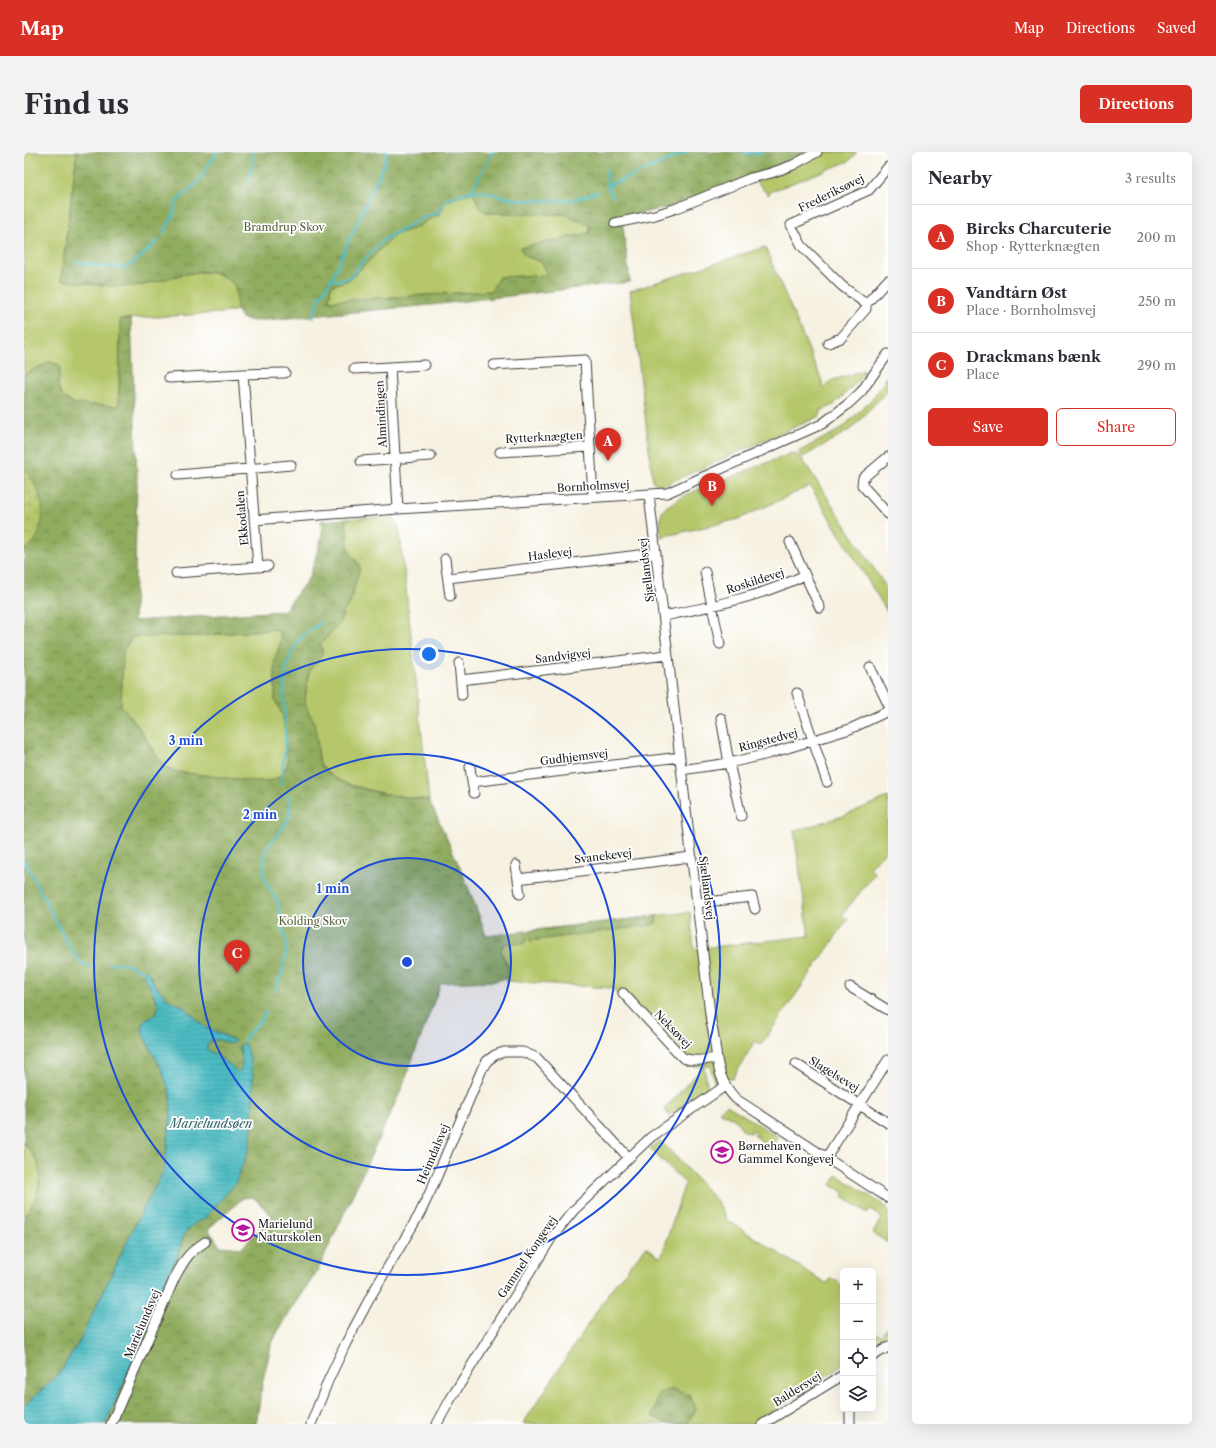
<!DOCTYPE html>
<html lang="en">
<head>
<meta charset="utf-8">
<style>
	body { margin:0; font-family:"Libre Caslon Text",serif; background:#f2f2f3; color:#2b2b33 }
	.controls { position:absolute; right:12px; bottom:12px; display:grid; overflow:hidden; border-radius:6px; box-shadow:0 4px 16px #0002 }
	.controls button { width:36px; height:36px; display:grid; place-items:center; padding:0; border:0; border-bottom:1px solid #e1e1e2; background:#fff; color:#2b2b33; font:20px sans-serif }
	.you { position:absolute; left:405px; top:502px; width:14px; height:14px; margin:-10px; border:3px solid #fff; border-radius:50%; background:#1a73e8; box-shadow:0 0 0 6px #1a73e833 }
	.badge { display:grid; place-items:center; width:26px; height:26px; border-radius:50%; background:#d93025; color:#fff; font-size:13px; font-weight:700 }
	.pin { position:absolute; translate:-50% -33px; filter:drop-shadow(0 1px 2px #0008) }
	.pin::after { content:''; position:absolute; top:21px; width:14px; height:12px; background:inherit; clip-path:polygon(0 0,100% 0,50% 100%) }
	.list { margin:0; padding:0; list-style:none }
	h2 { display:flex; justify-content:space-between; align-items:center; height:52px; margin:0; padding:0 16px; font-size:17px }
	h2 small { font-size:13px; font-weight:400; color:#7c7c81 }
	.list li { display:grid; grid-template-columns:26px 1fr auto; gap:12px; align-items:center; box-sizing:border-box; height:64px; padding:0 16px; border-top:1px solid #e1e1e2 }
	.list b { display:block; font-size:15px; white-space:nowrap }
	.list p { margin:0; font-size:13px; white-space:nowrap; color:#7c7c81 }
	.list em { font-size:13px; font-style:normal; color:#7c7c81 }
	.actions { display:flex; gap:8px; padding:12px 16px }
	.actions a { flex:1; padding:9px 0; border:1px solid #d93025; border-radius:6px; text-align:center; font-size:14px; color:#d93025 }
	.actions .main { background:#d93025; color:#fff }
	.icon { flex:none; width:22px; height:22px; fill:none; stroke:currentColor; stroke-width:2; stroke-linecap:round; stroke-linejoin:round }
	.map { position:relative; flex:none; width:864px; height:1272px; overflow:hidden; border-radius:6px }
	header { display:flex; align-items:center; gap:24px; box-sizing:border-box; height:56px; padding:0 20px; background:#d93025; color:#fff }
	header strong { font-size:19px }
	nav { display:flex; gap:22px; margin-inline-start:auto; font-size:14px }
	.intro { display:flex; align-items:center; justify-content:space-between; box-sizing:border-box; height:96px; padding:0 24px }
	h1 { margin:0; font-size:28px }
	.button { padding:10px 18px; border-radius:6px; background:#d93025; color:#fff; font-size:14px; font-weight:700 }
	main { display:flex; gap:24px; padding:0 24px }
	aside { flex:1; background:#fff; border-radius:6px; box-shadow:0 4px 16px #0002 }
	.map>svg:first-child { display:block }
	.green { fill:#b5c76a; stroke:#687243 }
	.forest { fill:url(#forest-crowns); stroke:#56643d; fill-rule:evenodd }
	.wetland { fill:url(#wetland-marsh); stroke:#687243 }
	.water { fill:url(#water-rules); stroke:#346c6f }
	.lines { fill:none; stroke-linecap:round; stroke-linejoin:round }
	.stream { stroke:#4cbbc2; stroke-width:2.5 }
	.minor-casing { stroke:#3d3c3a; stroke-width:11 }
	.minor { stroke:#fff; stroke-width:9 }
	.ring { fill:none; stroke:#1d4ed8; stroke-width:2 }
	.labels { text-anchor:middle; stroke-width:3.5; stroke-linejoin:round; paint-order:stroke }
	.street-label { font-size:11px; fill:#1c1c1c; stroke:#fff }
	.park-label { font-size:11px; fill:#59603b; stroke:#fff }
	.poi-label { font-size:11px; fill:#1c1c1c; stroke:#fff; text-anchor:start }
	.water-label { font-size:12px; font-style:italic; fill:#326467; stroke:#fff }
	.centre { fill:#1d4ed8; stroke:#fff; stroke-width:2 }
	.ring-label { font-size:12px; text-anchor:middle; font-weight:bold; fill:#1d4ed8; stroke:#fff; stroke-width:3.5; stroke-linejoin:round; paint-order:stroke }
</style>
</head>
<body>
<header>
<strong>Map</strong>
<nav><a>Map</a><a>Directions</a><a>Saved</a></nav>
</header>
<div class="intro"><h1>Find us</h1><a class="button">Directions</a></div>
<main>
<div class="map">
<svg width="864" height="1272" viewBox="0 0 864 1272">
	<defs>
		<pattern id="forest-crowns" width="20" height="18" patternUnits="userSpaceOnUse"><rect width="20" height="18" fill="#90ac5e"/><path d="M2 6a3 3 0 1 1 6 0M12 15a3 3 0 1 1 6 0" fill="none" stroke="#758b4d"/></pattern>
		<pattern id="wetland-marsh" width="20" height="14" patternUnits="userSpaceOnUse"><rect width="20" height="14" fill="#b5c76a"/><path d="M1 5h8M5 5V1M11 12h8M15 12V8" fill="none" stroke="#9baa5b"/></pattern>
		<pattern id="water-rules" width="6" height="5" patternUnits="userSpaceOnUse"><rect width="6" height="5" fill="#4cbbc2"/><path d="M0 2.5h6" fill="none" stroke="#42a0a6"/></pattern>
	</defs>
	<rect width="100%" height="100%" fill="#fff"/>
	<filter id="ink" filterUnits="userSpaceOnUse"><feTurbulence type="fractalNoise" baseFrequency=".025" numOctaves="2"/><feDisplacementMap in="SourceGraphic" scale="8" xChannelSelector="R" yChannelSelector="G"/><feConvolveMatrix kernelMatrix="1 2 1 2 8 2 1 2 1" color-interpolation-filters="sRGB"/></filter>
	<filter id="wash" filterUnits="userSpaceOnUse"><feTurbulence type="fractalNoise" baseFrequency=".012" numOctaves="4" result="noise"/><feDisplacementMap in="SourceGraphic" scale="16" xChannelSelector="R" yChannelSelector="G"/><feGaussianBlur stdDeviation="0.9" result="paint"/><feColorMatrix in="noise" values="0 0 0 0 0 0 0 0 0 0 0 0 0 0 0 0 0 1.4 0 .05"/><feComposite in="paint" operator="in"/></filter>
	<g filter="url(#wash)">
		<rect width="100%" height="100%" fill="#f6f1e1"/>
		<path class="green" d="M0,0H53L37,128C59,131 82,135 104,134C133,133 183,107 208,129C215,136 211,149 214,158L199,161L96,167L95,254L51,252L43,248L37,242L34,234L36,217L25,210C17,215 8,218 0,223Z
			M800,0H833L825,9L748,39L744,43L732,29L766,17Z
			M450,40C454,51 454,59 467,61L540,62L565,72V82L496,96L518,110L525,123L475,125L467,139L305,149L307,134L327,127L370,83L393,75L407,66L416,62L422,49Z
			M741,95L798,229V236L809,228L840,218L839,224L811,252L797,259L796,264L638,334L629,330L606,139Z
			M864,224V238L827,277L779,305L774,300L817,277L848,247Z
			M768,301L777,305L864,438V461L786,334L715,367L637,385C635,357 636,358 661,343Z
			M370,364L376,382L405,648L361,642L323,632L308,625L296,612L290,570L282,556L281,550L283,529L286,517L294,510L296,492L314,474L320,459L325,454L336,415L324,397L322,367Z
			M252,477L258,486L251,507V548L259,564L264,611L258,623L247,629H228L154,620L142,615L135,607L111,570L97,554L99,500L108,485L174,484Z
			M864,645V696L846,716L851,721L818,763L824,767L737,893L731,889L709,926L691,932L686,914H680L683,932L682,938L645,963L640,957L680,914H664L656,910L588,836L482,829L484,812C479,806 471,791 486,791C491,791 495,792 499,792L503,787L502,779L666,760L670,797L785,784L770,679L819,664Z
			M703,953L755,985L746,995C739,992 736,987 730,983L732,980L729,978L727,981C717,980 717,973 710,967C705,964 700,962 695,959Z
			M636,988L693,1049L703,1068L803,1132L807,1126L813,1129L819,1134V1213L730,1272H499L578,1151L584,1144L583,1142L622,1095L635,1105L638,1103L660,1034L662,1032L626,997Z
			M0,991C4,996 10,1003 13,1009C20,1028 12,1051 0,1065Z
			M813,1023L864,1056V1091L849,1081L858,1066L846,1058L843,1061L819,1044L821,1041L807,1033Z
			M864,1174V1186L849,1196V1179L857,1184Z"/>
		<path class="forest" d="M53,0H782L747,16L648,54L598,66L606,130L407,153L230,169C226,168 221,168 218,166C205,155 223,136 199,124C196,123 192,120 188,120C165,117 141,129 119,133C92,137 64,131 37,128ZM449,40C454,51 453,58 467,61L540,62L565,73V81L496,96L501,104L518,110L524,123L475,125L467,139L305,149L307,134L327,127L370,83L393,75L407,66L416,62L422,49Z
			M96,167H107L113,326L110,469L260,459L286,424L298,384L297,369L322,367L324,397L336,415L325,454L320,459L314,474L296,492C303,507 291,508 286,518C284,521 284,526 283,530C282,538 280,549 283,557C285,562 289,566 290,570C293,580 293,605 297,613C311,638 378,645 405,648C426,693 447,737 462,784L502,779L503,787L499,792L483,791L478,794L477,801L484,814L482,826L472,829L417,831L377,938L294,1118L254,1179L247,1194L239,1228L232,1272H81L121,1185L127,1168L135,1142L154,1102L160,1082L171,1071L179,1068L211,1032L219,1012L225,996L228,977L229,921L217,892L215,896C219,904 220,911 217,919L213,920L208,914L183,897C184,882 197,889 207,892L203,884L182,876L160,855L145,848L130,832L126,822L121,818L119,821L135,854L131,864L120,869L118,872L119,883L137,916L146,941L147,963L140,1018L112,1071L56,1188L35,1222L0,1254V1065C12,1051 20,1028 13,1009C10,1003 4,996 0,991V223C8,218 17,215 25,210L34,212L36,217L34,234L37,242L43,248L51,252L95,254ZM252,477L258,486L251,507V548L259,564L264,611L258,623L247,629H228L154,620L142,615L135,608L111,570L97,554L99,500L108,485L174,484ZM229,1045L248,1064L218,1096L196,1094L184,1077L219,1046Z
			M633,764L632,771L627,773L506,789L505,779Z
			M648,1237L665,1243L672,1257L664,1271L644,1272L628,1264L635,1241Z"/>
		<path class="wetland" d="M0,315C16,336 26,363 11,388C8,392 4,396 0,399Z"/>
		<path class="water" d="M121,818L126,822L130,832L145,848L160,855L182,876L210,888V891L207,892C197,889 184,882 183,897L208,914L213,920L216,919C221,907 214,900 217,892H221L225,903L229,922V939L228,977L225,996L219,1012L211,1032L179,1068L171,1071L160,1082L154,1102L135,1142L127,1168L121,1185L81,1272H0V1254L35,1222L56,1188L112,1071L140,1018L147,963L146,941L137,916L119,883L118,872L120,869L131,863L135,854L119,821V819Z"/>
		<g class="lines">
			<path class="stream" d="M720,0C726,4 732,2 738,0
				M583,17V34L589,45
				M225,29L228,13L229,0
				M583,34L663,0
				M447,39L469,0
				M140,81L149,64L152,50L174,30L193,0
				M53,110C67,112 93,120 106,113C116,107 125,97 134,88
				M307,128H317L327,125L335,113L357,90L369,82L380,77L398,66L415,60L423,47L444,40L457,39L488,47L497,48L539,49L555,46L573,40
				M288,166L296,145L307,128L361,10L362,0
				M257,633C258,619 261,605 261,590C262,559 253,519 273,491C278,483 289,477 296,471
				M0,708L46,796L57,811L68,816
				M85,812L99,811L119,819
				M251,839L259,818L263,794L257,769L254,751L240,726V711L241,698L258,677L265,666L266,650L264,644
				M219,889L236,869L242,860"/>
		</g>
	</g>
	<g filter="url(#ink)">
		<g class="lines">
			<g class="minor-casing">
				<path id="minor" d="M864,15L845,38L767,73L778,94L818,134L842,152L864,128
					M591,71L631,63L653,56L727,26L747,21L769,13L793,0
					M804,191L817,186L842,157V152
					M470,213L561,208L569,345
					M366,215L401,213
					M330,217L366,215L374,357
					M219,222L261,221
					M145,226L219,222L234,415L244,414
					M476,300L566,295
					M864,305L839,326L838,333L864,362
					M337,309L407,304
					M154,323L267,313
					M625,343L687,870C695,900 688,922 712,947L864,1046
					M230,368L374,357L643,341L798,272L823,253L837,240L864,202
					M766,390L796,456
					M421,407L426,444
					M681,420L696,492
					M152,421L234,415
					M424,426L632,401
					M640,464C689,454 736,445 781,423
					M435,511L438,543
					M846,515L864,552
					M437,528L643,503
					M773,541L803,630
					M697,566L705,611L717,664
					M446,615L448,630L656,605
					M657,618L705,611L744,602L826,577L864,559
					M448,630L450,641
					M492,713L496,742
					M494,727L667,705
					M673,751L728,745L731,757
					M826,835L864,858
					M599,841L659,906C670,910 680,908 692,906
					M772,912L864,971
					M802,1006L864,908
					M849,1204L864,1195
					M826,1257V1272
					M87,1272L151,1125C161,1107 164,1101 181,1090
					M287,1272L304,1229L322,1191L348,1142L395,1063L408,1036L458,917L463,909L471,903L480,900H499L513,906L605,1006
					M413,1272L426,1248L528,1085L550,1058L627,985L701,934
					M739,1272L819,1223"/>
			</g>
			<use href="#minor" class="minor"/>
		</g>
	</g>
	<circle cx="383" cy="810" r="104" fill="#1d4ed8" fill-opacity=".12"/>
	<g class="ring">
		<circle cx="383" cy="810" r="104"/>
		<circle cx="383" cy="810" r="208"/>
		<circle cx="383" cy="810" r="313"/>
	</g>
	<defs>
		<g id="school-ring" transform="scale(1.15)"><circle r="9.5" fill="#fff" stroke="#b5179e" stroke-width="1.5"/><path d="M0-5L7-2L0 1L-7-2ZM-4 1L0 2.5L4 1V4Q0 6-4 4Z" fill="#b5179e"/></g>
	</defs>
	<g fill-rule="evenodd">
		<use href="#school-ring" x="698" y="1000"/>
		<use href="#school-ring" x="219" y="1078"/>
	</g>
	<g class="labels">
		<g class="street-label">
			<text transform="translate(807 41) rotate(-26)" y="4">Frederiksøvej</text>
			<text transform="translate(357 262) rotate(-93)" y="4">Almindingen</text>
			<text transform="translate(520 285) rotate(-3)" y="4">Rytterknægten</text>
			<text transform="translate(569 334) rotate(-3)" y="4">Bornholmsvej</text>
			<text transform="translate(218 366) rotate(-95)" y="4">Ekkodalen</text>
			<text transform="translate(526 402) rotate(-7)" y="4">Haslevej</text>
			<text transform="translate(622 418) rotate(-97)" y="4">Sjællandsvej</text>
			<text transform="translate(731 429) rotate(-18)" y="4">Roskildevej</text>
			<text transform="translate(539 504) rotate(-7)" y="4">Sandvigvej</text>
			<text transform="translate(744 588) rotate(-15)" y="4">Ringstedvej</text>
			<text transform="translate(550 605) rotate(-7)" y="4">Gudhjemsvej</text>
			<text transform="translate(579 704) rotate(-7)" y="4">Svanekevej</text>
			<text transform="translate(683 736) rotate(83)" y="4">Sjællandsvej</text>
			<text transform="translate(649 877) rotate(46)" y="4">Neksøvej</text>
			<text transform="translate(810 922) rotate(32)" y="4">Slagelsevej</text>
			<text transform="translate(409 1002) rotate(-67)" y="4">Heimdalsvej</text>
			<text transform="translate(503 1105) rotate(-56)" y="4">Gammel Kongevej</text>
			<text transform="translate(118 1172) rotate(-67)" y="4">Marielundsvej</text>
			<text transform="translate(773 1237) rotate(-32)" y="4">Baldersvej</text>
		</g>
		<g class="park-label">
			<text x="260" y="79">Bramdrup Skov</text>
			<text x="289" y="773">Kolding Skov</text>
		</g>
		<g class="poi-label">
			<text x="714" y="998">Børnehaven<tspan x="714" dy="13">Gammel Kongevej</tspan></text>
			<text x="234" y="1076">Marielund<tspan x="234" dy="13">Naturskolen</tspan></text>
		</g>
		<g class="water-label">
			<text x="187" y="976">Marielundsøen</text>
		</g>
	</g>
	<circle cx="383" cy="810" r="6" class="centre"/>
	<g class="ring-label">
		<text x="162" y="593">3 min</text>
		<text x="236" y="667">2 min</text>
		<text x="309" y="741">1 min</text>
	</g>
</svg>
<div class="controls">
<button>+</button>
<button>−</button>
<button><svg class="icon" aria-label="locate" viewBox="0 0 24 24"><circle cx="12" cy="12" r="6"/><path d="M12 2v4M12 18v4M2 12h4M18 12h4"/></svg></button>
<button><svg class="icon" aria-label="layers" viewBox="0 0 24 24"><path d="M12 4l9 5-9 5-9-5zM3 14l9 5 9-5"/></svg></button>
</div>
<div class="you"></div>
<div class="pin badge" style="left:584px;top:309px">A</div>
<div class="pin badge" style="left:688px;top:354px">B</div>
<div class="pin badge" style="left:213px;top:821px">C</div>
</div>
<aside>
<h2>Nearby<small>3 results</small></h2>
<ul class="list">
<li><span class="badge">A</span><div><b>Bircks Charcuterie</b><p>Shop · Rytterknægten</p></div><em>200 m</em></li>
<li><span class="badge">B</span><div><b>Vandtårn Øst</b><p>Place · Bornholmsvej</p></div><em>250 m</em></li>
<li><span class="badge">C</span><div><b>Drackmans bænk</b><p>Place</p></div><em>290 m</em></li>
</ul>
<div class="actions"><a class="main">Save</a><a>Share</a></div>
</aside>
</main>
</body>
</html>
